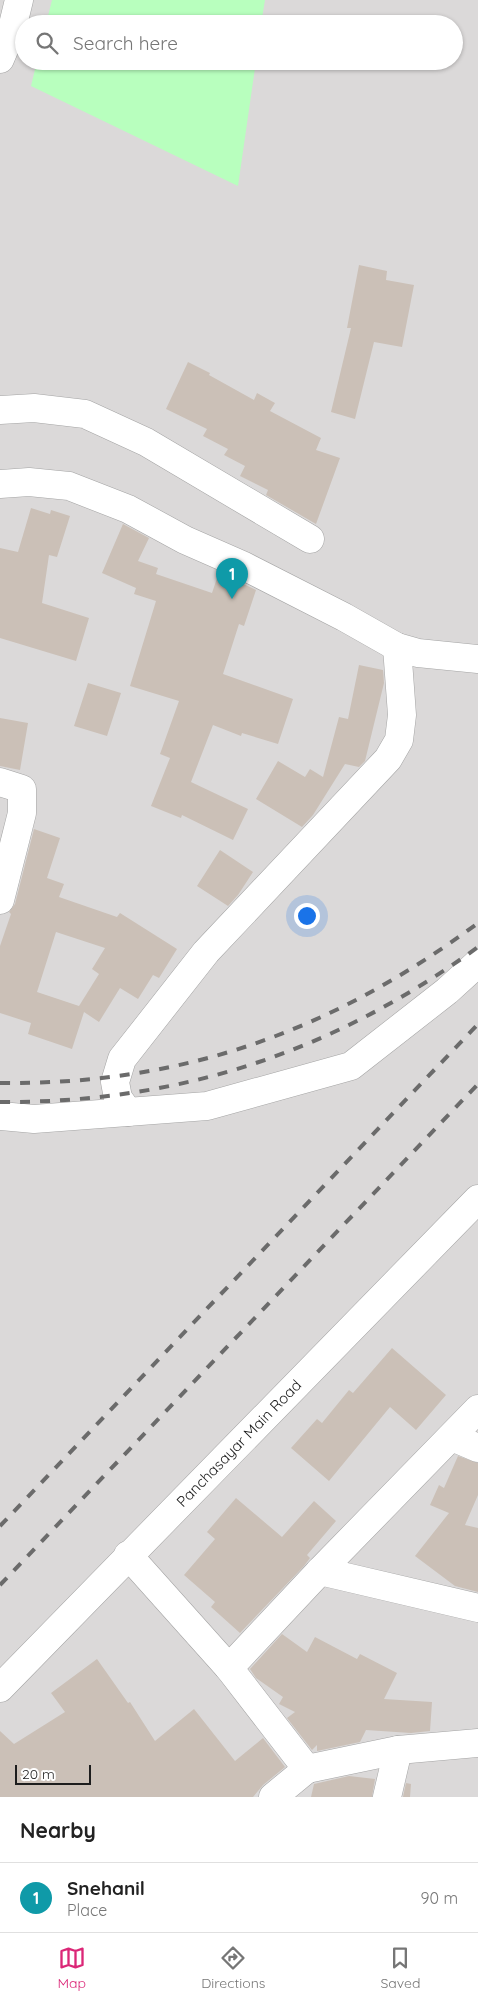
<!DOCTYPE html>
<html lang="en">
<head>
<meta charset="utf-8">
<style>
	body { margin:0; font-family:Quicksand,sans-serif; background:#f6f6f6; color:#222 }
	.scale { position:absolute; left:15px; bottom:12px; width:76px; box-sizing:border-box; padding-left:5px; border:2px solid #1d1d1d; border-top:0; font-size:14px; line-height:18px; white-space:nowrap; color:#1d1d1d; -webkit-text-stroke:4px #fff; paint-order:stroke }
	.you { position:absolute; left:306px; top:915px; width:18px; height:18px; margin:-12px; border:4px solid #fff; border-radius:50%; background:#1a73e8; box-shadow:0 0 0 8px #1a73e833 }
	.badge { display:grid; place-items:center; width:32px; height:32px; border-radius:50%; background:#db2777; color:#fff; font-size:16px; font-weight:700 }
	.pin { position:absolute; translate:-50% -41px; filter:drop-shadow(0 1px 2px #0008) }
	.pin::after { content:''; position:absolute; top:26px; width:18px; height:15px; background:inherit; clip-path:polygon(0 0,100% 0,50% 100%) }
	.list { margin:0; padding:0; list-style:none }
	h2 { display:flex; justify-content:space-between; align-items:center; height:65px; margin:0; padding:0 20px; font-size:21px }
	h2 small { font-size:16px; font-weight:400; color:#767676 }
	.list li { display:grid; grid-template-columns:32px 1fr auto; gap:15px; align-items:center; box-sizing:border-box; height:70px; padding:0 20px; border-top:1px solid #e0e0e0 }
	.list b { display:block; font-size:19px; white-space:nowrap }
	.list p { margin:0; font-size:16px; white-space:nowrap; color:#767676 }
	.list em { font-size:16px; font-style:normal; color:#767676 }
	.icon { flex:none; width:28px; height:28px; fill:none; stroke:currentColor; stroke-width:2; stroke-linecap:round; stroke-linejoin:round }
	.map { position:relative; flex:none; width:478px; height:1797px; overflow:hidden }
	.search { position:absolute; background:#fff; box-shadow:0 1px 4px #0004; left:15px; right:15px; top:15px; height:55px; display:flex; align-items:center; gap:12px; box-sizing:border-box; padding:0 18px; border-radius:28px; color:#767676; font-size:19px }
	.sheet { height:135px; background:#fff }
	nav { display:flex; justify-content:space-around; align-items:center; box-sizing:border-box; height:70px; border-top:1px solid #e0e0e0; background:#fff; font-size:14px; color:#767676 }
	nav a { display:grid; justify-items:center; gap:2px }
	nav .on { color:#db2777 }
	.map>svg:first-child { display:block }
	.residential { fill:#dbd9d9; fill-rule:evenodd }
	.park { fill:#b8ffbe }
	.building { fill:#cbc0b7; fill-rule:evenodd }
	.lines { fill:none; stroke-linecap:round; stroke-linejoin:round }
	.minor-casing { stroke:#a4a4a4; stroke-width:29 }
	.minor { stroke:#fff; stroke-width:28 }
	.rail { stroke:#6b6b6b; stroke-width:4; stroke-dasharray:10 10; stroke-linecap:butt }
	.labels { text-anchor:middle; stroke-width:5; stroke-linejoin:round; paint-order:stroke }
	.street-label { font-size:15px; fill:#1d1d1d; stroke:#fff }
</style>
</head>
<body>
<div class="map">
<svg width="478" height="1797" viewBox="0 0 478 1797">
	<rect width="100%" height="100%" fill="#efeae1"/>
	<path class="residential" d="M0,0H478V1797H0ZM24,24H454V61H24Z"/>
	<path class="park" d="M52,0H265L261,24H46Z
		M37,61H256L238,186L31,86Z"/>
	<path class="building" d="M359,265L387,271L386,280L414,285L402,347L374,342L355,419L331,412L351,328H347Z
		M188,362L210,373L209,375L254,400L257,393L275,403L270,411L321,438L316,450L340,458L316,524L266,495L268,490L240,476L245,466L224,455L228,449L203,436L207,429L166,409Z
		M31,508L50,514L51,510L70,516L57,557L49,555L42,603L89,618L76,661L0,638V548L18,552Z
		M123,524L149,538L138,561L158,568L156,574L212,593L219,572L256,590L244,626L239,624L223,674L293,699L278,744L242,733L241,736L213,725L191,782L248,809L233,840L182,815L181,818L151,806L170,758L160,754L179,701L130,686L156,601L134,594L136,588L102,573Z
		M359,665L383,670L384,683L365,761L359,767L345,764L313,815L302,827L256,799L278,761L305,777L310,769L323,777L339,717L348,719Z
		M88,683L121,693L107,736L74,726Z
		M0,718L28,723L20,770L0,766Z
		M34,829L60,838L47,878L64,884L59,897L117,917L120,913L177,949L159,978L153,975L138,999L120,988L99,1022L84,1012L72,1049L28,1034L31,1023L0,1013V946L11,914L9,912L15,904ZM56,932L105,948L92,969L99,974L79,1006L37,992Z
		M220,850L253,872L238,895L228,906L197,886Z
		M392,1348L446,1395L416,1430L390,1407L329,1481L291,1448L317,1419L322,1423L349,1390L353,1393Z
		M458,1456L478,1463V1495L465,1525L478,1528V1592L455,1586L415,1556L449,1513L430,1505L439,1485L444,1488Z
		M236,1498L282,1537L314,1501L336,1521L307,1555L310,1558L304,1566L240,1633L211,1607L215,1602L184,1575L215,1539L207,1532Z
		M282,1634L307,1652L315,1637L357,1659L360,1654L397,1673L384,1699L432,1702L430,1731L411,1733L366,1730L360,1742L317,1751V1745L312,1750L287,1718L295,1712L279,1704L283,1697L256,1678L250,1669Z
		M97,1659L128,1703L130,1702L155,1741L194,1709L235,1761L263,1738L285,1767L263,1785L253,1797H0V1731L14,1744L65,1712L51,1693Z
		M349,1776L375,1779L372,1797H311L314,1784Z
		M406,1783L411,1784L410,1797H403Z"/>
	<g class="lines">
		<g class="minor-casing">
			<g id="minor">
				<path d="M0,59L11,33L19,0"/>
				<path d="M0,410L34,408L85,414L146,442L310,539"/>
				<path d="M0,484L29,482L69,486L128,509L185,540L242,565L344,617L397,647L418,653L478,659"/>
				<path d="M0,782L22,789V813L0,900"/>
				<path d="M128,1112L118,1098L115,1082L122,1059L206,952L388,759L399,740L402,715L397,647"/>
				<path d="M0,1116L34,1119L207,1106L351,1066L447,991L478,963"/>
				<path d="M452,1437L478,1448"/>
				<path d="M128,1555L229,1668L307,1769L273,1797"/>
				<path d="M320,1571L478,1608"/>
				<path d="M229,1668L320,1571L478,1409"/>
				<path id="s1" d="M0,1688L478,1199"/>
				<path d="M307,1769L398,1750L478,1743"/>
				<path d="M387,1797L398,1750"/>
			</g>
		</g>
		<use href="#minor" class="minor"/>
		<path class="rail" d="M0,1083C183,1085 332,1031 478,923
			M0,1102C180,1103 333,1052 478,947
			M0,1526L478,1024
			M0,1585L478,1084"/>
	</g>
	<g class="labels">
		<g class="street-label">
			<text dy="5" stroke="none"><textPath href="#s1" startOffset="342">Panchasayar Main Road</textPath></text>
		</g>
	</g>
</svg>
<div class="scale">20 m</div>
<div class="you"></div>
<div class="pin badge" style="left:232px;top:599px;background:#0f9aa8">1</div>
<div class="search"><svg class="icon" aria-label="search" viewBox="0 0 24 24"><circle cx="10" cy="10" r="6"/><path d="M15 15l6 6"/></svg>Search here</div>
</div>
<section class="sheet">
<h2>Nearby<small></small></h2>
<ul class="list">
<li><span class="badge" style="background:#0f9aa8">1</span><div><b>Snehanil</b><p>Place</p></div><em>90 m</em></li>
</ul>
</section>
<nav>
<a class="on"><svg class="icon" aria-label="map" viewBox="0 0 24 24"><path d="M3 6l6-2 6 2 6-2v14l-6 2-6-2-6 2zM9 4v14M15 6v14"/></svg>Map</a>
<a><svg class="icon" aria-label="directions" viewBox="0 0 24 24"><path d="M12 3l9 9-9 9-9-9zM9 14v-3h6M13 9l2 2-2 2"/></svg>Directions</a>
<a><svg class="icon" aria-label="saved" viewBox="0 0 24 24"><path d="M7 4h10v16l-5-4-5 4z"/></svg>Saved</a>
</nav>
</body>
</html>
